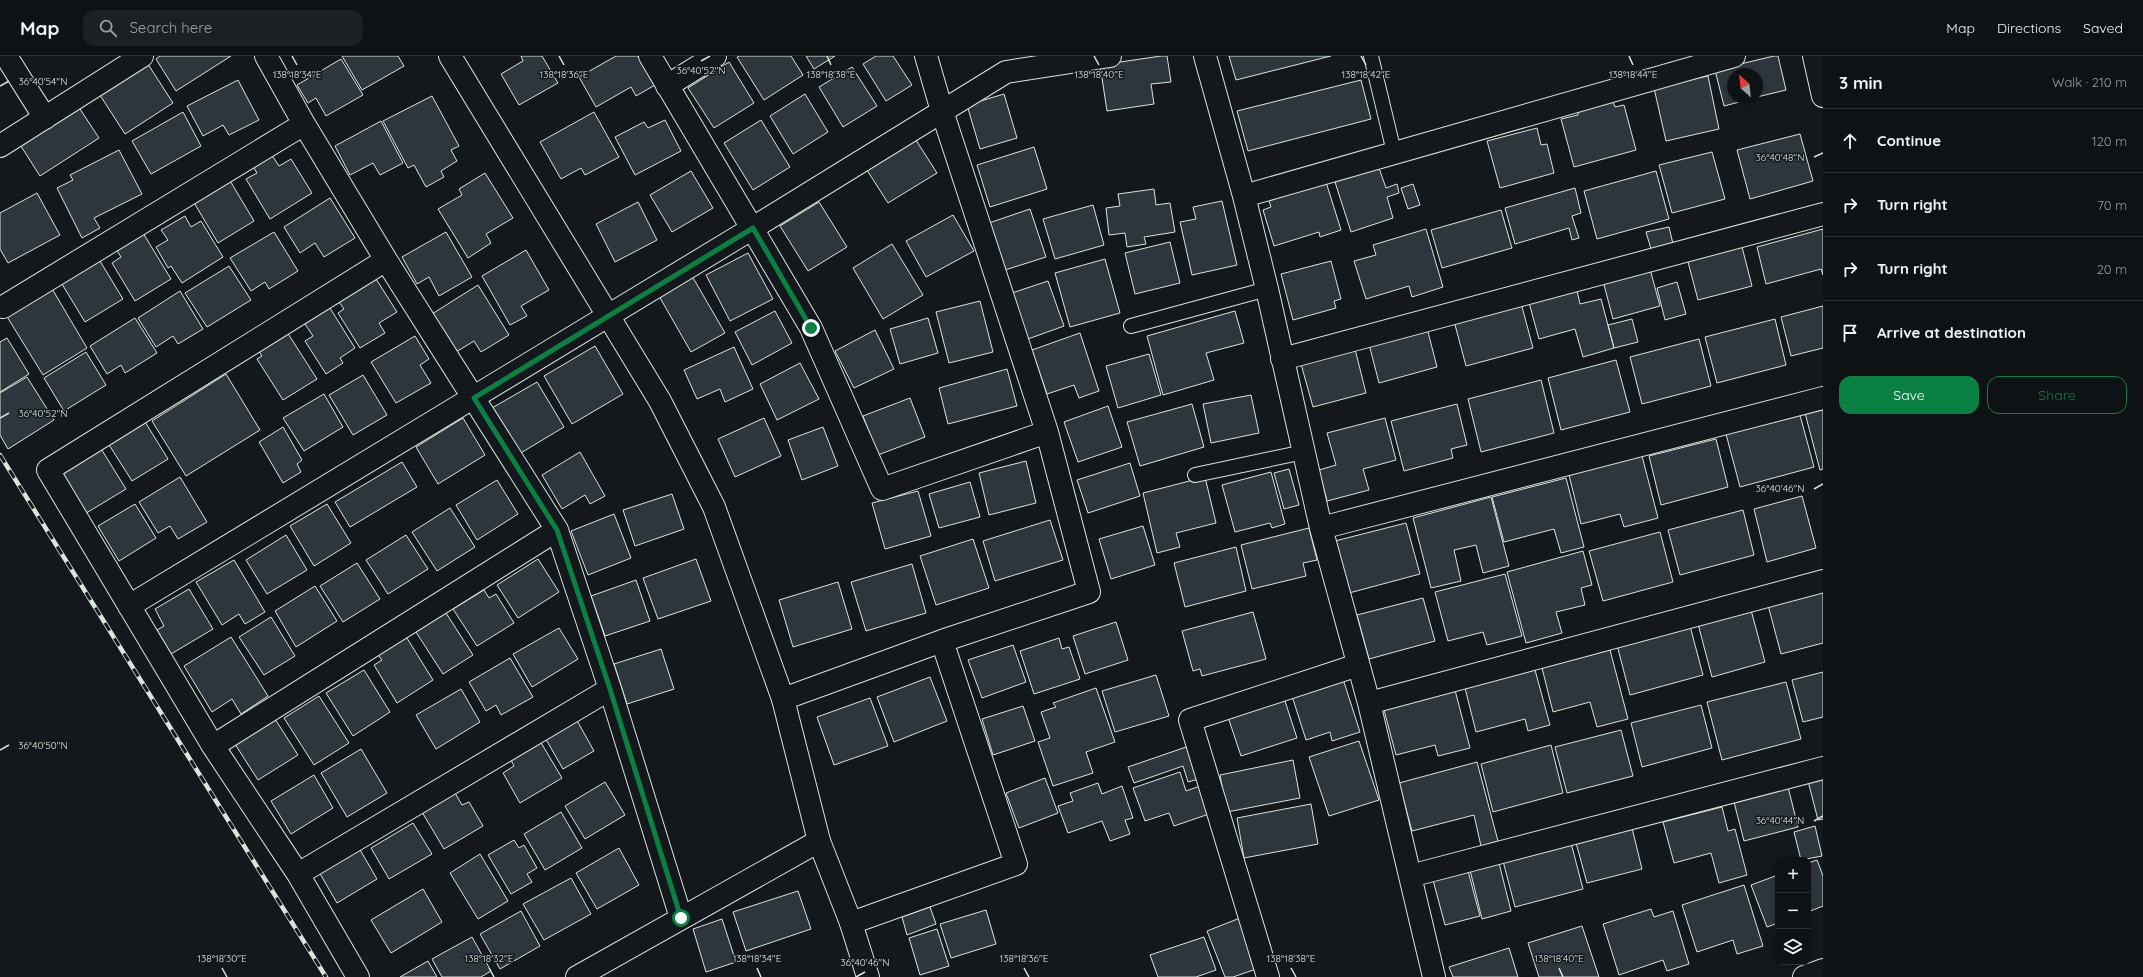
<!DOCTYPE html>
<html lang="en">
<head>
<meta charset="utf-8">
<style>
	body { margin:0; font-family:Quicksand,sans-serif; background:#1d2022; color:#f1f3f6 }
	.controls { position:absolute; right:12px; bottom:12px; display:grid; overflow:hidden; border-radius:8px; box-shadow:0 2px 6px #0003 }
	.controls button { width:36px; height:36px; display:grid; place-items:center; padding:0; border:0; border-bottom:1px solid #2f3234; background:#0f1215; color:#f1f3f6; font:20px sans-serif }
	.compass { position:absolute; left:1727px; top:12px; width:36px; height:36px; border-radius:50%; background:#0f1215; box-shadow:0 2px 6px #0003; rotate:333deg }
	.stop { position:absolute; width:12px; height:12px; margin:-9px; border:3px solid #0b8043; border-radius:50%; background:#fff }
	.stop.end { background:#0b8043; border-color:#fff; box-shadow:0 1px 4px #0008 }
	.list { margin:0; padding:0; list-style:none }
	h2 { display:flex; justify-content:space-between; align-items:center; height:52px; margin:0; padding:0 16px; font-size:17px }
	h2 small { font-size:13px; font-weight:400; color:#9b9ea0 }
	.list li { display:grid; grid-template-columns:26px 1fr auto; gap:12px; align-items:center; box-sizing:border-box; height:64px; padding:0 16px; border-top:1px solid #2f3234 }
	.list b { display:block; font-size:15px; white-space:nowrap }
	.list em { font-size:13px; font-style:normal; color:#9b9ea0 }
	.actions { display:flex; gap:8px; padding:12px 16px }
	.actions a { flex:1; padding:9px 0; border:1px solid #0b8043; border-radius:12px; text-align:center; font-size:14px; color:#0b8043 }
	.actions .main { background:#0b8043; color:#fff }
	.icon { flex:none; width:22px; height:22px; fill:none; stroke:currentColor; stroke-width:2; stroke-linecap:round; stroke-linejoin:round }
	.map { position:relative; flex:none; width:1823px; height:921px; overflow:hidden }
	header { display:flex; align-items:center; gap:24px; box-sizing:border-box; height:56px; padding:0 20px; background:#0f1215; border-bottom:1px solid #2f3234 }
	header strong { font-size:19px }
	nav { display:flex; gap:22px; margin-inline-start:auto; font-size:14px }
	.search { width:280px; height:36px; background:#1d2022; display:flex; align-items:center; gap:10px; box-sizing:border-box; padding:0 14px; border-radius:12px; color:#9b9ea0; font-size:15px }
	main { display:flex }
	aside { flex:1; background:#0f1215 }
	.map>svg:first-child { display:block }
	.building { fill:#2c363c; stroke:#d8e6dc }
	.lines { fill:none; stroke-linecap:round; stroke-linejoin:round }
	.lane-casing { stroke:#d8e6dc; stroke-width:16 }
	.street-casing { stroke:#d8e6dc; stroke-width:24 }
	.secondary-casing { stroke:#d8e6dc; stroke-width:24 }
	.lane { stroke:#14181c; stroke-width:14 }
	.street { stroke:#14181c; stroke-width:22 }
	.secondary { stroke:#14181c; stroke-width:22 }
	.rail-casing { stroke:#d8e6dc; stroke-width:4.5 }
	.rail { stroke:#14181c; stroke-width:3; stroke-dasharray:9; stroke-linecap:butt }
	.route { stroke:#0b8043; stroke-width:5 }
	.ticks { fill:none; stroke:#d8e6dc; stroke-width:1.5 }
	.ticks-label { font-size:10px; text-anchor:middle; fill:#d8e6dc; stroke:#14181c; stroke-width:3; stroke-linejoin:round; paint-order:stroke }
</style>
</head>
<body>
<header>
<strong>Map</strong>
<div class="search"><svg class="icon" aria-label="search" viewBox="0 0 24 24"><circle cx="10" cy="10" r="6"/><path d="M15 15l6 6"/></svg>Search here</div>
<nav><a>Map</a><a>Directions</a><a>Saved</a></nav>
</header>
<main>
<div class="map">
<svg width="1823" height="921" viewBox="0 0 1823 921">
	<rect width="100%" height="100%" fill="#14181c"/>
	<path class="building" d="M160,0H231L176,35L156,3Z
		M342,0H398L404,10L362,34Z
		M521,0H542L558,27L519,49L501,18L523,5Z
		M616,0H638L655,29L636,40L631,31L596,51L579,21Z
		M739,0H791L803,19L764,44L737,1Z
		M806,0H835L814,13Z
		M876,0H893L912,29L886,45L863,8Z
		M1161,0H1167L1171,26L1151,28L1154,48L1107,55L1100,9Z
		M1229,0H1331L1236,24Z
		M1774,0H1778L1786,34L1757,41V18H1733V42H1755L1724,50L1715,14Z
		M341,3L363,39L326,60L316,42L308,47L297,29Z
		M146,5L173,47L125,78L98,36Z
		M729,6L754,47L714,72L688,32Z
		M852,11L877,50L843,71L819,31Z
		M1708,20L1719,73L1666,85L1654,32Z
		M238,24L259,64L229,79L223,69L203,80L187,50Z
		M1361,24L1371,63L1248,95L1237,55Z
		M805,38L828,76L793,98L770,60Z
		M1004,38L1017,82L980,93L967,49Z
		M432,40L459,90L451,94L457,105L441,115L444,121L426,131L414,109L408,112L383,65Z
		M1612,43L1615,51L1624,49L1636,94L1574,111L1561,63L1578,59V52Z
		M78,50L99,82L40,120L19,87Z
		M183,56L201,90L151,118L132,85Z
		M594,56L619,101L585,119L581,112L561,123L540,86Z
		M665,64L681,95L635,119L615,81L644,66L648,72Z
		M761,64L790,111L753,134L724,87Z
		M381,65L403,107L380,119L373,107L350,119L335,90Z
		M1537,72L1541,89L1547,88L1554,117L1500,132L1487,85Z
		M1800,78L1813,125L1750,143L1737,94Z
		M914,81L937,117L888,147L865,111Z
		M1034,91L1047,133L990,151L977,109Z
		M119,94L142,138L94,162L100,172L82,182L57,132L73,124L70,119Z
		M1712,96L1725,143L1672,157L1659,109Z
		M271,98L279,110L291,103L312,137L270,163L246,123L257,117L252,109Z
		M1379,112L1386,132L1397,128L1399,137L1387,141L1393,162L1351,176L1335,126Z
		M691,115L713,152L672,176L650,139Z
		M1656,115L1669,163L1597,183L1584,135Z
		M485,117L513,162L486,178L491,187L468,202L438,153L462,139L459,133Z
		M229,123L254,165L218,187L193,145Z
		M1326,126L1341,174L1320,181L1319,176L1274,190L1263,154L1271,151L1269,145Z
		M1413,128L1420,149L1408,153L1401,132Z
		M1575,132L1581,157L1572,160L1579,182L1572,184L1569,172L1515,188L1505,152Z
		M1154,133L1156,149L1170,147L1175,176L1144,181L1146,188L1127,191L1125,177L1109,179L1106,152L1120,150L1118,138Z
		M37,137L60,179L8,207L0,193V157Z
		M330,142L355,182L324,201L315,187L300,197L284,171Z
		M1222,145L1237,209L1192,219L1180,166L1196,163L1193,151Z
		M638,146L657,184L615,206L596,168Z
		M819,146L847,191L808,215L780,170Z
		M1093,149L1104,189L1055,203L1043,163Z
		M1030,153L1046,201L1005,214L989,167Z
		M1501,154L1512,192L1442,212L1431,174Z
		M953,159L974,195L926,221L906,185Z
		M185,160L191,171L201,165L223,201L182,227L171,210L168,212L156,191L168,184L161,174Z
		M1669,171L1673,188L1651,193L1646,176Z
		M1426,173L1443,231L1412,241L1409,230L1366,243L1354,205L1376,199L1373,189Z
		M1823,173V219L1821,213L1766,228L1757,191Z
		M274,176L298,215L269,233L265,226L251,235L230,202Z
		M446,176L472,221L439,240L429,221L417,228L402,201Z
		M143,177L171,223L135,245L112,207L121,201L116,193Z
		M1170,186L1180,227L1135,238L1125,197Z
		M1741,187L1752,230L1698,244L1687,202Z
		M892,188L923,239L883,263L853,212Z
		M526,194L549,234L521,250L527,260L510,269L482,220Z
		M748,197L773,243L730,265L706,219Z
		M1105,203L1120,257L1070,271L1055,217Z
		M100,205L123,243L85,266L62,228Z
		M1331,205L1341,243L1334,245L1336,252L1293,264L1281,218Z
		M229,210L251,244L207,271L185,237Z
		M1650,213L1660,250L1613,263L1603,225Z
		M692,220L725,277L691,296L659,240Z
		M376,223L397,256L379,267L385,277L360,292L338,257L344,253L339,246Z
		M1048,225L1064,270L1028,283L1012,237Z
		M1677,226L1686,258L1665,264L1657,232Z
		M478,229L509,279L481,296L474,285L456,296L432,258Z
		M1576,230L1580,248L1601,243L1614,292L1583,301L1575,273L1539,283L1528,243Z
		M51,231L87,292L43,319L6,259Z
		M180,235L203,273L178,288L173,280L156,291L138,262Z
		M980,245L993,296L949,307L936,256Z
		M1521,247L1533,292L1466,310L1454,265Z
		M328,249L355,292L340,302L343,307L326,318L305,285L313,280L303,265Z
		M1823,250V292L1791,300L1781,261Z
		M775,255L792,287L752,309L735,276Z
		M1235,255L1244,287L1206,297L1214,324L1163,339L1147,280Z
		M135,262L157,297L125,317L121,309L107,318L90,290Z
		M928,262L938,297L900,308L890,273Z
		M1632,263L1638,286L1614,292L1608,269Z
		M1775,263L1786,309L1717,327L1705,281Z
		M1427,272L1437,311L1379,327L1369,288Z
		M875,274L894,313L854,332L835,295Z
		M287,276L317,323L283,344L257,303L262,300L258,294Z
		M1080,277L1099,335L1079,342L1074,329L1047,338L1032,294Z
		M415,280L429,303L420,309L431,327L396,347L371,306Z
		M7,282L29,318L0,336V286Z
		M1699,283L1711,330L1642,348L1630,301Z
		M595,290L623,338L572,368L544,320Z
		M734,291L753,333L725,346L720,333L697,343L684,314Z
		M1355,293L1366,337L1313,351L1301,308Z
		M86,296L106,329L64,355L44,322Z
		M1149,298L1161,339L1118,352L1106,310Z
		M1616,304L1630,356L1561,374L1548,322Z
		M800,307L819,343L777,364L760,328Z
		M1007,313L1017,350L948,368L939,332Z
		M226,318L260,374L186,420L152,365Z
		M363,319L387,359L353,379L329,339Z
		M27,321L54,364L8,393L0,379V337Z
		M1541,324L1554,377L1481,396L1468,343Z
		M537,326L564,371L519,398L492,352Z
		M324,338L343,371L304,395L283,362Z
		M1251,339L1259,377L1211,387L1203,348Z
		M910,342L925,381L878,399L863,360Z
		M1192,348L1204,391L1140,410L1127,366Z
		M1457,348L1467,389L1451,393L1453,402L1404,415L1391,365Z
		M1108,350L1122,391L1078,406L1064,366Z
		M1823,352V413L1820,414L1805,357Z
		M1800,359L1814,411L1740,431L1726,378Z
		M142,361L168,403L132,425L106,384Z
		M463,362L485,399L438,428L416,391Z
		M764,362L781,400L735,421L718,383Z
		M1385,362L1396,404L1363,413L1369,434L1327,445L1319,414L1336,409L1327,377Z
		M283,371L302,404L297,408L301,416L283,427L259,386Z
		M823,371L838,410L802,424L788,384Z
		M1716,383L1728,431L1661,449L1649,400Z
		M100,391L126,433L83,459L57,418Z
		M580,396L605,440L590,448L585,439L562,453L542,419Z
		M1642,400L1658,462L1624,471L1620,458L1581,468L1569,419Z
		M1026,405L1036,447L989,459L979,417Z
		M402,406L417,431L350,471L335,446Z
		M1130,407L1140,440L1088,457L1077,424Z
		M1289,413L1299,449L1284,453L1274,417Z
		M1271,416L1285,468L1272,472L1270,467L1235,476L1222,429Z
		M180,421L207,466L178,483L170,470L158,477L139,446Z
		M1205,421L1216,467L1176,477L1180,491L1157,497L1143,437Z
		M1566,422L1584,491L1561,497L1554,473L1504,486L1492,441Z
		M497,424L518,458L477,484L456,449Z
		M970,426L980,461L939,472L929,438Z
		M918,435L931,480L885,493L872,447Z
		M672,438L684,473L635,490L623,454Z
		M1802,440L1816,492L1767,506L1754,453Z
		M1491,441L1509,510L1483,517L1476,489L1454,494L1461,525L1431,532L1413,462Z
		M135,448L156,482L119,505L98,470Z
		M327,448L351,487L314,510L290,470Z
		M450,452L475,491L437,515L412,476Z
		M1743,454L1754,499L1680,519L1668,474Z
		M614,458L631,502L588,519L571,475Z
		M1050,464L1063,504L995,525L983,485Z
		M1406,467L1420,518L1349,537L1335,485Z
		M1143,470L1155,509L1111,523L1099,483Z
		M1309,472L1317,504L1303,507L1306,520L1252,533L1241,489Z
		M1660,476L1673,526L1603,545L1589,495Z
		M286,479L307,514L267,538L246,504Z
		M406,479L428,513L388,538L366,504Z
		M973,483L989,532L936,549L920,500Z
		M1236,491L1246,535L1185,551L1174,507Z
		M1583,495L1592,529L1581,532L1585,549L1556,556L1562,577L1526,587L1507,516Z
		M538,503L559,536L518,562L497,529Z
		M696,503L711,545L658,563L643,522Z
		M234,504L265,556L245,568L239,558L222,569L196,526Z
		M357,507L380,543L343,566L320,530Z
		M912,508L926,557L866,575L851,526Z
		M1505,518L1522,580L1487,589L1483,576L1448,585L1435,536Z
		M636,524L650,565L605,580L591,540Z
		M838,526L852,573L793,591L779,544Z
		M315,530L337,565L296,591L275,555Z
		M189,533L213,573L171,598L157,574L164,570L155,553Z
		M484,534L489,542L496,538L514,567L477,590L453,553Z
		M1823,535V587L1781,598L1768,549Z
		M1423,542L1435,585L1369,603L1357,559Z
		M1751,554L1765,606L1712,621L1698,568Z
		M1253,556L1266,603L1202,620L1200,613L1193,615L1182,575Z
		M446,557L473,599L443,618L416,576Z
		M271,561L295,600L264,619L239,581Z
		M1116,566L1128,604L1085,618L1073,580Z
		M1690,570L1703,619L1630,639L1617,589Z
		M559,572L578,603L532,631L513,598Z
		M405,579L433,624L397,647L374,609L382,604L377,597Z
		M231,581L268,640L241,658L232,643L212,656L184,610Z
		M1059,582L1062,593L1069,591L1080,623L1034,638L1020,595Z
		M1013,589L1026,626L982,642L968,604Z
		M661,593L674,633L627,648L614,608Z
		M1610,594L1628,663L1597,671L1590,646L1553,656L1542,612Z
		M510,602L533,641L501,659L496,649L486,655L469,626Z
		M364,614L390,656L353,680L326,637Z
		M1535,614L1550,669L1528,675L1525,663L1476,676L1465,632Z
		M1823,616V661L1803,666L1792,624Z
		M1156,619L1169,660L1115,676L1102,635Z
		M930,621L947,665L894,686L877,641Z
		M1343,623L1360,676L1332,685L1330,676L1306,684L1292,640Z
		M1786,626L1801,683L1722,704L1707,646Z
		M1096,632L1115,686L1086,696L1093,717L1053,730L1038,686L1050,682L1041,656L1056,651L1053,647Z
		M461,633L480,666L436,693L416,659Z
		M1455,634L1470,692L1438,700L1435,689L1396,699L1384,654Z
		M319,640L349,687L314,709L284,662Z
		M870,642L888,690L834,709L817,661Z
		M1284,642L1297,682L1241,700L1228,661Z
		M1701,649L1712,692L1642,711L1631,667Z
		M1023,650L1035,685L993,699L982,663Z
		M575,661L594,695L563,713L544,680Z
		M275,663L298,699L258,724L235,688Z
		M1621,674L1633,720L1567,737L1555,691Z
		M540,685L562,722L520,747L503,717L514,710L510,702Z
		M1359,685L1379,744L1329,760L1309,701Z
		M1192,689L1202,722L1188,726L1183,710L1134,727L1128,711Z
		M1551,689L1563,737L1493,756L1481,708Z
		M361,693L387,737L347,761L321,717Z
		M1293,704L1300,742L1227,756L1220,719Z
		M1477,706L1498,785L1481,790L1474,759L1412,775L1399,727Z
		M1180,716L1186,735L1200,730L1209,758L1174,770L1169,757L1145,765L1133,732Z
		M314,719L333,752L291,778L271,745Z
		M1823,721V763L1818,764L1808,725Z
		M1045,722L1058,757L1019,772L1006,737Z
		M605,726L625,759L585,783L565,750Z
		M1098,727L1102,738L1122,730L1133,762L1125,764L1130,778L1110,785L1102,765L1068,777L1058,750L1073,745L1070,737Z
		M1788,731L1798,771L1744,785L1734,746Z
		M455,737L462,749L469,746L483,770L444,793L422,756Z
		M1311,748L1318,788L1244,802L1237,762Z
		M1722,751L1728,775L1735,773L1747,819L1719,827L1711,797L1674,807L1663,766Z
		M561,756L582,792L545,814L524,778Z
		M413,767L432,798L389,823L371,792Z
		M1631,768L1642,813L1587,827L1575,783Z
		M1815,770L1822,800L1801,804L1794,776Z
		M514,784L519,792L524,789L537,812L527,818L532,826L511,838L488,799Z
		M1571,787L1583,833L1515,851L1503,805Z
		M359,792L377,823L337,847L319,816Z
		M619,792L639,829L597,853L576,817Z
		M480,798L508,845L478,863L450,817Z
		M1817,804L1823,820V850L1808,856V807Z
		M1499,807L1511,855L1482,863L1470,814Z
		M1468,815L1480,860L1445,869L1433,824Z
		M1778,819V867L1767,871L1751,829Z
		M571,822L591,858L544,884L523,848Z
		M1744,829L1763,890L1737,898L1733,884L1697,896L1682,849Z
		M423,833L442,866L391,897L371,864Z
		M798,835L811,873L746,895L733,856Z
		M930,851L936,868L907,879L902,861Z
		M1651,853L1654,861L1673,855L1689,908L1667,915L1663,904L1619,919L1603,868Z
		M986,854L996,888L951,902L940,868Z
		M521,855L540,890L500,913L480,878Z
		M1240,862L1259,912L1233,921H1225L1207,875Z
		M722,863L736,906L706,916L693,873Z
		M1582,870L1599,921H1539L1528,887Z
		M937,873L949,910L920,919L909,882Z
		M472,881L491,915L481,921H442L432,903Z
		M1204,881L1216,914L1196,921H1158L1150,899Z
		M1509,892L1518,921H1453L1449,911Z
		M428,905L437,921H400Z"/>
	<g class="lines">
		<g class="lane-casing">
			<path id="lane" d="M1371,0L1394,96
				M1131,270L1267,233
				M1195,419L1304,396"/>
		</g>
		<g class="street-casing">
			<path id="street" d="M6,0L45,62
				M266,0L304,68L386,204L557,474L610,633L681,862
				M650,0L811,272L882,433L1047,376L942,55L926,0
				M1205,0L1244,140L1267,233L1321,472L1369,647L1434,921
				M1814,0L1823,40
				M667,30L715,0
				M0,90L142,0
				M1244,140L1734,0
				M3,251L304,68
				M1282,303L1823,158
				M1321,472L1823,342
				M129,550L753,172L1006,16L1110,0
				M783,643L942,585L1089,536L1047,376
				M1369,647L1823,525
				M213,690L557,474
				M298,818L610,633
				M1410,820L1823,712
				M851,867L1016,808L942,585
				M358,921L298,818L213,690L48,414L386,204
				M577,921L819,785
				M1268,921L1190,664L1358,609"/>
		</g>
		<g class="secondary-casing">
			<path id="secondary" d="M450,0L660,345L714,451L783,643L819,785L851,867L868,921
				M1804,921L1823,914"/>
		</g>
		<use href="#lane" class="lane"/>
		<use href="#street" class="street"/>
		<use href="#secondary" class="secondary"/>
		<g class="rail-casing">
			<path id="rail" d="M0,399L326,921"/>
		</g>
		<use href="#rail" class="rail"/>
	</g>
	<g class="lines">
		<path class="route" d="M681,862L610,633L557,474L474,342L753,172L811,272"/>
	</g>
	<path class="ticks" d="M292,0L297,9M559,0L564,9M827,0L831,9M1094,0L1099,9M1361,0L1366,9M1629,0L1633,9M701,5L710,0M0,30L9,25M1814,101L1823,97M0,362L9,357M1814,433L1823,428M0,694L9,689M1814,765L1823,760M222,912L227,921M489,912L494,921M757,912L761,921M1024,912L1029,921M1291,912L1296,921M1559,912L1563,921M856,921L865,916"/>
	<g class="ticks-label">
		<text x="701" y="18">36°40'52"N</text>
		<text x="297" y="22">138°18'34"E</text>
		<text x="564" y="22">138°18'36"E</text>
		<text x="831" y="22">138°18'38"E</text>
		<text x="1099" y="22">138°18'40"E</text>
		<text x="1366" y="22">138°18'42"E</text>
		<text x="1633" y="22">138°18'44"E</text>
		<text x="43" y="29">36°40'54"N</text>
		<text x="1780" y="105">36°40'48"N</text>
		<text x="43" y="361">36°40'52"N</text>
		<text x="1780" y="436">36°40'46"N</text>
		<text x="43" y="693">36°40'50"N</text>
		<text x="1780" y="768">36°40'44"N</text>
		<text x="222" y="906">138°18'30"E</text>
		<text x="489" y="906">138°18'32"E</text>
		<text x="757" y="906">138°18'34"E</text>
		<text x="1024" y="906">138°18'36"E</text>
		<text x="1291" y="906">138°18'38"E</text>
		<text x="1559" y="906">138°18'40"E</text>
		<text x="865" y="910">36°40'46"N</text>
	</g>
</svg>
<div class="controls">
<button>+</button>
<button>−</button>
<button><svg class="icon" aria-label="layers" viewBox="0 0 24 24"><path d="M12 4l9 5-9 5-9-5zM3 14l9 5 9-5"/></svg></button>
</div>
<svg class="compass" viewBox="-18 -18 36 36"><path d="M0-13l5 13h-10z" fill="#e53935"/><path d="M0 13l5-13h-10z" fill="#9b9ea0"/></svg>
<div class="stop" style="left:681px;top:862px"></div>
<div class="stop end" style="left:811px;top:272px"></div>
</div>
<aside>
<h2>3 min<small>Walk · 210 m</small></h2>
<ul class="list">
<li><svg class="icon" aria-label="ahead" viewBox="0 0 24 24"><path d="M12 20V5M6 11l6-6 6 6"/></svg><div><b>Continue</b></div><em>120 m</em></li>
<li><svg class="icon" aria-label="right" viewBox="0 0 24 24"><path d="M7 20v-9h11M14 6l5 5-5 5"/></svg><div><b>Turn right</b></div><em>70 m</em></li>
<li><svg class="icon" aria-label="right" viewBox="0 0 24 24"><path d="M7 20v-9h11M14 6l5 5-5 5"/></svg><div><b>Turn right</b></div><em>20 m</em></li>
<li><svg class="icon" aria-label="arrive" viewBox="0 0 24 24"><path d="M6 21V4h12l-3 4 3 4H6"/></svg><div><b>Arrive at destination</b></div></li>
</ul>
<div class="actions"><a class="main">Save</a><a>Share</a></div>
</aside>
</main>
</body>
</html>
